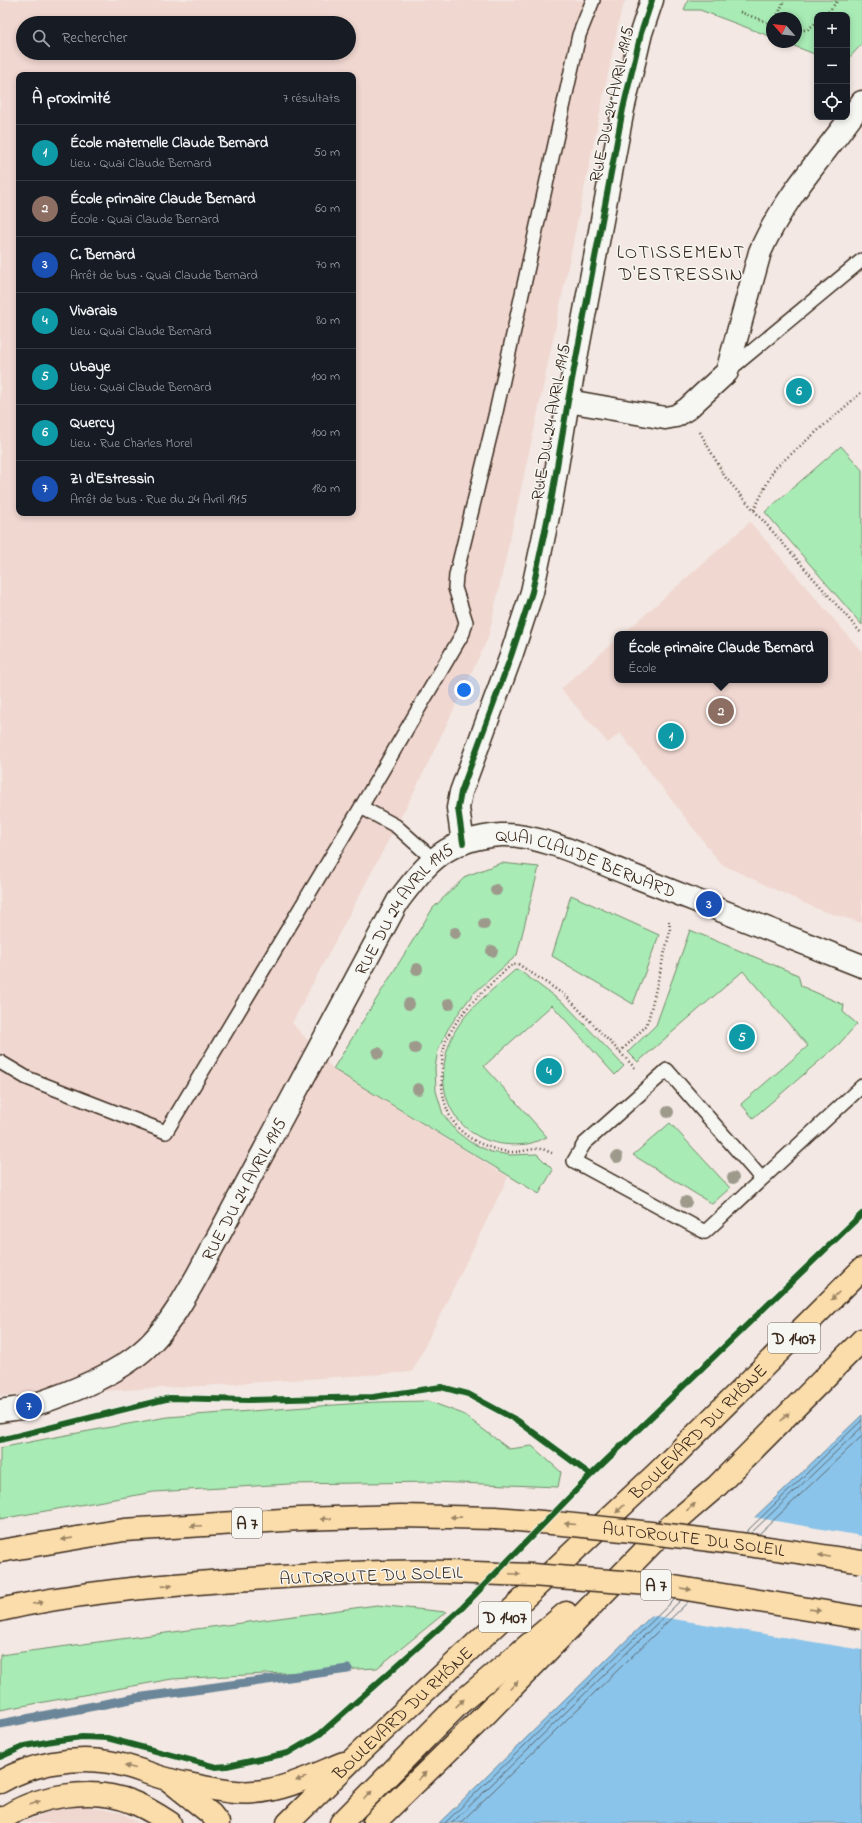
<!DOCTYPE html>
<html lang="fr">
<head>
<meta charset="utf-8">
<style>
	body { margin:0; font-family:"Indie Flower",sans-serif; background:#20242c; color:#f1f3f6 }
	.controls { position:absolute; right:12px; top:12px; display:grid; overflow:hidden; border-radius:8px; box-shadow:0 2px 6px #0003 }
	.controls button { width:36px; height:36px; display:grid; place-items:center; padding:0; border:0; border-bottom:1px solid #363941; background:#171b24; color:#f1f3f6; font:20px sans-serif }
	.compass { position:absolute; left:766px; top:12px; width:36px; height:36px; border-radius:50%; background:#171b24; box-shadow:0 2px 6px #0003; rotate:298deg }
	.you { position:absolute; left:464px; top:690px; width:14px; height:14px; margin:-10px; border:3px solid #fff; border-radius:50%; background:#1a73e8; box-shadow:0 0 0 6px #1a73e833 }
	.badge { display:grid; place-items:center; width:26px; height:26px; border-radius:50%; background:#d1495b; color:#fff; font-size:13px; font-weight:700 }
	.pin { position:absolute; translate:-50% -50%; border:2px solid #fff; box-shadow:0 1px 4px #0006 }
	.popup { position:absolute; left:614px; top:631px; width:214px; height:52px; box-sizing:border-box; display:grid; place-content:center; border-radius:8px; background:#171b24; filter:drop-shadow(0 1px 3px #0005); font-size:13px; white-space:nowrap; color:#9ea1a6 }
	.popup b { font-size:15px; color:#f1f3f6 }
	.popup::after { content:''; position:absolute; left:50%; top:100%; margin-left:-8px; border:8px solid transparent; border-top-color:#171b24 }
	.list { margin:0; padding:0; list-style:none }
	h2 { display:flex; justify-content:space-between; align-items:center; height:52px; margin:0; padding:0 16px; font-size:17px }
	h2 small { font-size:13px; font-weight:400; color:#9ea1a6 }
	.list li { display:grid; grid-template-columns:26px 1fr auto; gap:12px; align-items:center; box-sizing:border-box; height:56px; padding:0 16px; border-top:1px solid #363941 }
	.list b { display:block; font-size:15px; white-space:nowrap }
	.list p { margin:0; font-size:13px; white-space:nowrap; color:#9ea1a6 }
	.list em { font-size:13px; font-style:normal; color:#9ea1a6 }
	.icon { flex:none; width:22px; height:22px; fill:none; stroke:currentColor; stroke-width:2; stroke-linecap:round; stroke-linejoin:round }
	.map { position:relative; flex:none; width:862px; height:1823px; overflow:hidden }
	.search { position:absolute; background:#171b24; box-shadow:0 2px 6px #0003; left:16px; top:16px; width:340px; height:44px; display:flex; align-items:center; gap:10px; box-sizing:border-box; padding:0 14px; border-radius:22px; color:#9ea1a6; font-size:15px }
	.panel { position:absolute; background:#171b24; box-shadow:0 2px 6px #0003; left:16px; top:72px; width:340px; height:444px; border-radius:8px }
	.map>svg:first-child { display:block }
	.built { fill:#f0d7d0; fill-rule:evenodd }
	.green { fill:#a8ebb5; stroke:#728a6a }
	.water { fill:#8bc4ea; stroke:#6b8698 }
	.pier { fill:#f3e8e3 }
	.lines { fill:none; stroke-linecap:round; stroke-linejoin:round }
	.shore { stroke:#5b6870; stroke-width:1 }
	.stream { stroke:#6b8698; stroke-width:9 }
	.lane-casing { stroke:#3b2a1e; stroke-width:16 }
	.street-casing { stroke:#3b2a1e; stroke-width:25 }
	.secondary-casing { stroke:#3b2a1e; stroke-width:25 }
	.highway-casing { stroke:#3b2a1e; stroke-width:25 }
	.path { stroke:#3b2a1e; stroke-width:2.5; stroke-dasharray:1 3; stroke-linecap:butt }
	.lane { stroke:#f6f6f2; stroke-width:13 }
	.street { stroke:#f6f6f2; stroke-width:22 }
	.secondary { stroke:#f6f6f2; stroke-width:22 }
	.highway { stroke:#fbddab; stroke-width:22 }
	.highway-bridge-casing { stroke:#3b2a1e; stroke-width:25; stroke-linecap:butt }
	.highway-bridge { stroke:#fbddab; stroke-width:22 }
	.cycleway-casing { stroke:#f6f6f2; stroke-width:8 }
	.cycleway { stroke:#1b5e20; stroke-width:6 }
	.tree { fill:#9d9a8c }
	.oneway { fill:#9b8464 }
	.labels { text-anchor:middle; stroke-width:3; stroke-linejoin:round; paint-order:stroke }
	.shield { fill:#f6f6f2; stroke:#73675e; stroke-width:1 }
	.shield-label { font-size:17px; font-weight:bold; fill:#3b2a1e }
	.street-label { font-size:18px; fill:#3b2a1e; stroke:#f6f6f2 }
	.neighbourhood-label { font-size:19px; letter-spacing:1px; fill:#3b2a1e; stroke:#f6f6f2 }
</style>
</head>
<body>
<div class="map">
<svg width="862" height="1823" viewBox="0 0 862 1823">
	<rect width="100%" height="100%" fill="#f3e8e3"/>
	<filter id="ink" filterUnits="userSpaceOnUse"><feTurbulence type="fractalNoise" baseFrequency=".025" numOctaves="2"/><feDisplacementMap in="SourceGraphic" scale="8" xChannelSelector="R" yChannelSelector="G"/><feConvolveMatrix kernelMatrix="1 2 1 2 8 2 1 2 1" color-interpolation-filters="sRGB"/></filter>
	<g filter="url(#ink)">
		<path class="built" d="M0,0H626L621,11L536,421L488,638L417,786L292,1023L333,1069L508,1177L412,1372L202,1386L0,1396ZM23,23H349V53H23ZM19,75H353V513H19Z
			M750,522L862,652V923L817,909L721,864L620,733L608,743L561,689L617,639V680H825V634H623Z
			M83,1806L122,1813L139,1823H21L51,1811Z"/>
		<path class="green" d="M688,0H862V44L847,60V15H817V55L784,42H796V18H772V37L700,10H684Z
			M841,446L862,470V625L765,512Z
			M501,863L539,867L517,955L473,994L460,1011L448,1029L438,1050L435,1068L436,1091L443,1114L457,1132L470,1142L491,1152L511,1155L537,1154L553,1170L539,1194L333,1069L433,908L466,876Z
			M571,895L659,935L633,1004L552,956Z
			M690,930L798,975L801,986L844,1005L843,1012L857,1024L839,1044L753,1118L741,1104L808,1046L743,971L638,1062L628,1052L656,1025Z
			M515,970L520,971L566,1005L624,1066L615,1075L552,1005L484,1066L547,1137C541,1139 534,1143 527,1144C464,1152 428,1100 450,1042C461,1012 492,991 515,970Z
			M670,1123L730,1188L712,1204L633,1155Z
			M428,1401L463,1414L509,1449L532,1446L561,1472L558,1487L434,1482L289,1484L154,1492L0,1519V1448L50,1438L167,1417L376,1402Z
			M377,1605L446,1612L377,1668L172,1679L0,1710V1655Z"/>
		<path class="water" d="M862,1415V1823H439L641,1626Z"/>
		<path class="pier" d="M753,1517L862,1536V1650L649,1615Z"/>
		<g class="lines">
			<path class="shore" d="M745,1533L862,1420
				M751,1533L862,1427
				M759,1534L862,1436
				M445,1823L675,1599
				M452,1823L681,1600
				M460,1823L688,1602"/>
			<path class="stream" d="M0,1724L136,1698L348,1669"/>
			<g class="lane-casing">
				<path id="lane" d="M728,371L862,260
					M361,807L396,826L433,859
					M0,1062L27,1078L166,1132L361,807L463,633L466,622L455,588L456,575L496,412L579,35L593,0
					M762,1179L667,1070L584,1144L574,1161L705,1232L862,1086"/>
			</g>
			<g class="street-casing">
				<path id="street" d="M568,401L665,418L676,416L687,409L727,372L760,252C784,196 828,151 862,102
					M463,843L458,808L461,792L511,656L532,592L551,502L568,401L623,109L641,33L652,0"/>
			</g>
			<g class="secondary-casing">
				<g id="secondary">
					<path id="s1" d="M0,1411C10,1409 21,1409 30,1406C68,1394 124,1372 152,1342C171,1322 184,1299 198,1274L398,901C429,860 447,839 501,835C539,833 595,861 631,875C708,905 785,935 862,966"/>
				</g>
			</g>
			<g class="highway-casing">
				<g id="highway">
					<path d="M0,1551L124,1530L299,1519L401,1516L495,1518"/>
					<path d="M0,1610C73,1593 147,1587 222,1581C297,1576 372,1570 448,1572"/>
					<path d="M0,1782C31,1764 73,1756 109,1762C129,1765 148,1774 167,1779C179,1783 191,1784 203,1787C220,1790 237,1794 254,1792C285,1790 316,1774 344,1763"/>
					<path d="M171,1782L211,1814L218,1823"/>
					<path d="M0,1821C34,1795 93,1786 132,1802C145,1807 158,1815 170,1823"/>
					<path id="s2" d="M288,1823L351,1761L658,1472L862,1269"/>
					<path d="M341,1823L460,1703L566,1613"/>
					<path d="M374,1823L484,1716L662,1533L717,1486L862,1340"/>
				</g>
			</g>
			<path class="path" d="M740,12L772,24
				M826,15L838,0
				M776,18L783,4L782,0
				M796,32L808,29L817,22
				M700,432L725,477L862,634
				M754,510L774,469L862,392
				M620,1052L647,1025L670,931L669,918
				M552,1153C549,1152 544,1149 541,1149C532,1148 523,1152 514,1152C504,1152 493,1149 484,1145C450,1132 440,1103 442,1069C442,1060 443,1048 447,1039C460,1010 487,988 510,966L518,964L566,996L635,1068"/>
			<use href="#lane" class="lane"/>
			<use href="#street" class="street"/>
			<use href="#secondary" class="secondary"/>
			<use href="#highway" class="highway"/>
			<g class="highway-bridge-casing">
				<g id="highway-bridge">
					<path id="s3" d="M495,1518C618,1528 740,1542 862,1562"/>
					<path d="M448,1572L532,1575L662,1585L862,1618"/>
				</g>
			</g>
			<use href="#highway-bridge" class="highway-bridge"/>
			<g class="cycleway-casing">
				<path id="cycleway" d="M463,843L458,808L461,792L511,656L532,592L551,502L568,401L623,109L641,33L652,0
					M0,1440L170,1398L248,1400L373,1397L441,1387L468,1394L518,1421L591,1475L862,1214
					M0,1757L25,1746L52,1741L82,1737L107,1738L216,1767L227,1766L288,1753L320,1734L463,1607L591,1475"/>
			</g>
			<use href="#cycleway" class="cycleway"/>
		</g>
		<g class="tree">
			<circle cx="496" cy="890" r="6"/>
			<circle cx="484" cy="924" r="6"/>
			<circle cx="455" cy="933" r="6"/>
			<circle cx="492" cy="951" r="6"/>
			<circle cx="417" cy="969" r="6"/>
			<circle cx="409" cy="1004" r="6"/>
			<circle cx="449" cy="1004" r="6"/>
			<circle cx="415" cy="1048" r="6"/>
			<circle cx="378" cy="1053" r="6"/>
			<circle cx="418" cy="1089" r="6"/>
			<circle cx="668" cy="1112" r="6"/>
			<circle cx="617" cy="1157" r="6"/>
			<circle cx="733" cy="1178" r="6"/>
			<circle cx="686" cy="1202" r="6"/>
		</g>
		<defs><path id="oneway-solid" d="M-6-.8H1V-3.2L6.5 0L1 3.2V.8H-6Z"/></defs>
		<g class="oneway">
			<use href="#oneway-solid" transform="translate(835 1296) rotate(135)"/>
			<use href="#oneway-solid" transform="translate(785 1417) rotate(-45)"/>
			<use href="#oneway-solid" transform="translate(691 1507) rotate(-40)"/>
			<use href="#oneway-solid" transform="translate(620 1509) rotate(137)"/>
			<use href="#oneway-solid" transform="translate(456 1517) rotate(-179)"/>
			<use href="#oneway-solid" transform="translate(326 1519) rotate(178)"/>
			<use href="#oneway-solid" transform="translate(570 1524) rotate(-175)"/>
			<use href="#oneway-solid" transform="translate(196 1526) rotate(177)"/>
			<use href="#oneway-solid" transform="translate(67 1539) rotate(171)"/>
			<use href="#oneway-solid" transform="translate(824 1556) rotate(-170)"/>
			<use href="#oneway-solid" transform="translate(515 1574) rotate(2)"/>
			<use href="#oneway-solid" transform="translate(167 1586) rotate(-4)"/>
			<use href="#oneway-solid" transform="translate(686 1589) rotate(9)"/>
			<use href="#oneway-solid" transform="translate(38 1603) rotate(-9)"/>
			<use href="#oneway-solid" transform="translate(815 1610) rotate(9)"/>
			<use href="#oneway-solid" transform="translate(514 1685) rotate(-46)"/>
			<use href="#oneway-solid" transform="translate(460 1703) rotate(-43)"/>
			<use href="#oneway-solid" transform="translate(130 1767) rotate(-166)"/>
			<use href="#oneway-solid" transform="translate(422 1776) rotate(-44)"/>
			<use href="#oneway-solid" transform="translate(301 1779) rotate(160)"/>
			<use href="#oneway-solid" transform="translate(368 1795) rotate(-45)"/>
			<use href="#oneway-solid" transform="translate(35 1803) rotate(-20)"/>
		</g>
	</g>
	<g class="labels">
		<g class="shield">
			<rect x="768" y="1323" width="52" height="30" rx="3"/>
			<rect x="232" y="1508" width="30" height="30" rx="3"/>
			<rect x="641" y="1570" width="30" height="30" rx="3"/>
			<rect x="479" y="1602" width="52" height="30" rx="3"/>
		</g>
		<g class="shield-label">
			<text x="794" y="1344">D 1407</text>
			<text x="247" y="1529">A 7</text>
			<text x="656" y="1591">A 7</text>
			<text x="505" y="1623">D 1407</text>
		</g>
		<g class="street-label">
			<text transform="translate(611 104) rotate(-78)" y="6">RUE DU 24 AVRIL 1915</text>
			<text transform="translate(550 422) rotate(-80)" y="6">RUE DU 24 AVRIL 1915</text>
			<text dy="6" stroke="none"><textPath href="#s1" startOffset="892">QUAI CLAUDE BERNARD</textPath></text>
			<text dy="6" stroke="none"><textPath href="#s1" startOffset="672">RUE DU 24 AVRIL 1915</textPath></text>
			<text dy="6" stroke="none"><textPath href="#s1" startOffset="348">RUE DU 24 AVRIL 1915</textPath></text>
			<text dy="6" stroke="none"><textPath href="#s2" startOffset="567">BOULEVARD DU RHÔNE</textPath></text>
			<text dy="6" stroke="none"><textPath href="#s3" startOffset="200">AUTOROUTE DU SOLEIL</textPath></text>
			<text transform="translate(371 1575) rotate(-2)" y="6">AUTOROUTE DU SOLEIL</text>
			<text dy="6" stroke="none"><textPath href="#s2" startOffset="159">BOULEVARD DU RHÔNE</textPath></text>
		</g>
		<g class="neighbourhood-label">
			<text x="681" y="258">LOTISSEMENT<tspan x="681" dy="22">D'ESTRESSIN</tspan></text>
		</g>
	</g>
</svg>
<div class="controls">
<button>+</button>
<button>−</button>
<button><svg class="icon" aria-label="locate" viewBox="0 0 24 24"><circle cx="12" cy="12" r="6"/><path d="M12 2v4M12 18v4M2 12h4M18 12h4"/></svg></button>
</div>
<svg class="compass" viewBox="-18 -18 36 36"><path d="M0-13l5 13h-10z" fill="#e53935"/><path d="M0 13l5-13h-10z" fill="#9ea1a6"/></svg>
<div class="you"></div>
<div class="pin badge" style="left:671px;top:736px;background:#0f9aa8">1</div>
<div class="pin badge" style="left:721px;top:711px;background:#8d6e63">2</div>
<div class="popup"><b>École primaire Claude Bernard</b>École</div>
<div class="pin badge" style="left:709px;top:904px;background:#1a4fb4">3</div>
<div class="pin badge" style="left:549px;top:1071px;background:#0f9aa8">4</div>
<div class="pin badge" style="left:742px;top:1037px;background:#0f9aa8">5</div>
<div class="pin badge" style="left:799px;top:391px;background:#0f9aa8">6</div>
<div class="pin badge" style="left:29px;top:1406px;background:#1a4fb4">7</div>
<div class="search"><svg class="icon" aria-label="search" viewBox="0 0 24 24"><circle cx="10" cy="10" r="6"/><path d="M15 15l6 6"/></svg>Rechercher</div>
<section class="panel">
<h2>À proximité<small>7 résultats</small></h2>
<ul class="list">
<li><span class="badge" style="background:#0f9aa8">1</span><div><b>École maternelle Claude Bernard</b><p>Lieu · Quai Claude Bernard</p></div><em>50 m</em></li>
<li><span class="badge" style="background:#8d6e63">2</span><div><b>École primaire Claude Bernard</b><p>École · Quai Claude Bernard</p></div><em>60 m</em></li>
<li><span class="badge" style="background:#1a4fb4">3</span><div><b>C. Bernard</b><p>Arrêt de bus · Quai Claude Bernard</p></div><em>70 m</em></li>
<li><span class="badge" style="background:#0f9aa8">4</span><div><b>Vivarais</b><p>Lieu · Quai Claude Bernard</p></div><em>80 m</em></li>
<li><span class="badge" style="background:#0f9aa8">5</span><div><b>Ubaye</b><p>Lieu · Quai Claude Bernard</p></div><em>100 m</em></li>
<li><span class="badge" style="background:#0f9aa8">6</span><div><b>Quercy</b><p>Lieu · Rue Charles Morel</p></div><em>100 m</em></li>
<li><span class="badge" style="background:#1a4fb4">7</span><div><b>ZI d'Estressin</b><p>Arrêt de bus · Rue du 24 Avril 1915</p></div><em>180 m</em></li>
</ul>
</section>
</div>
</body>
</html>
